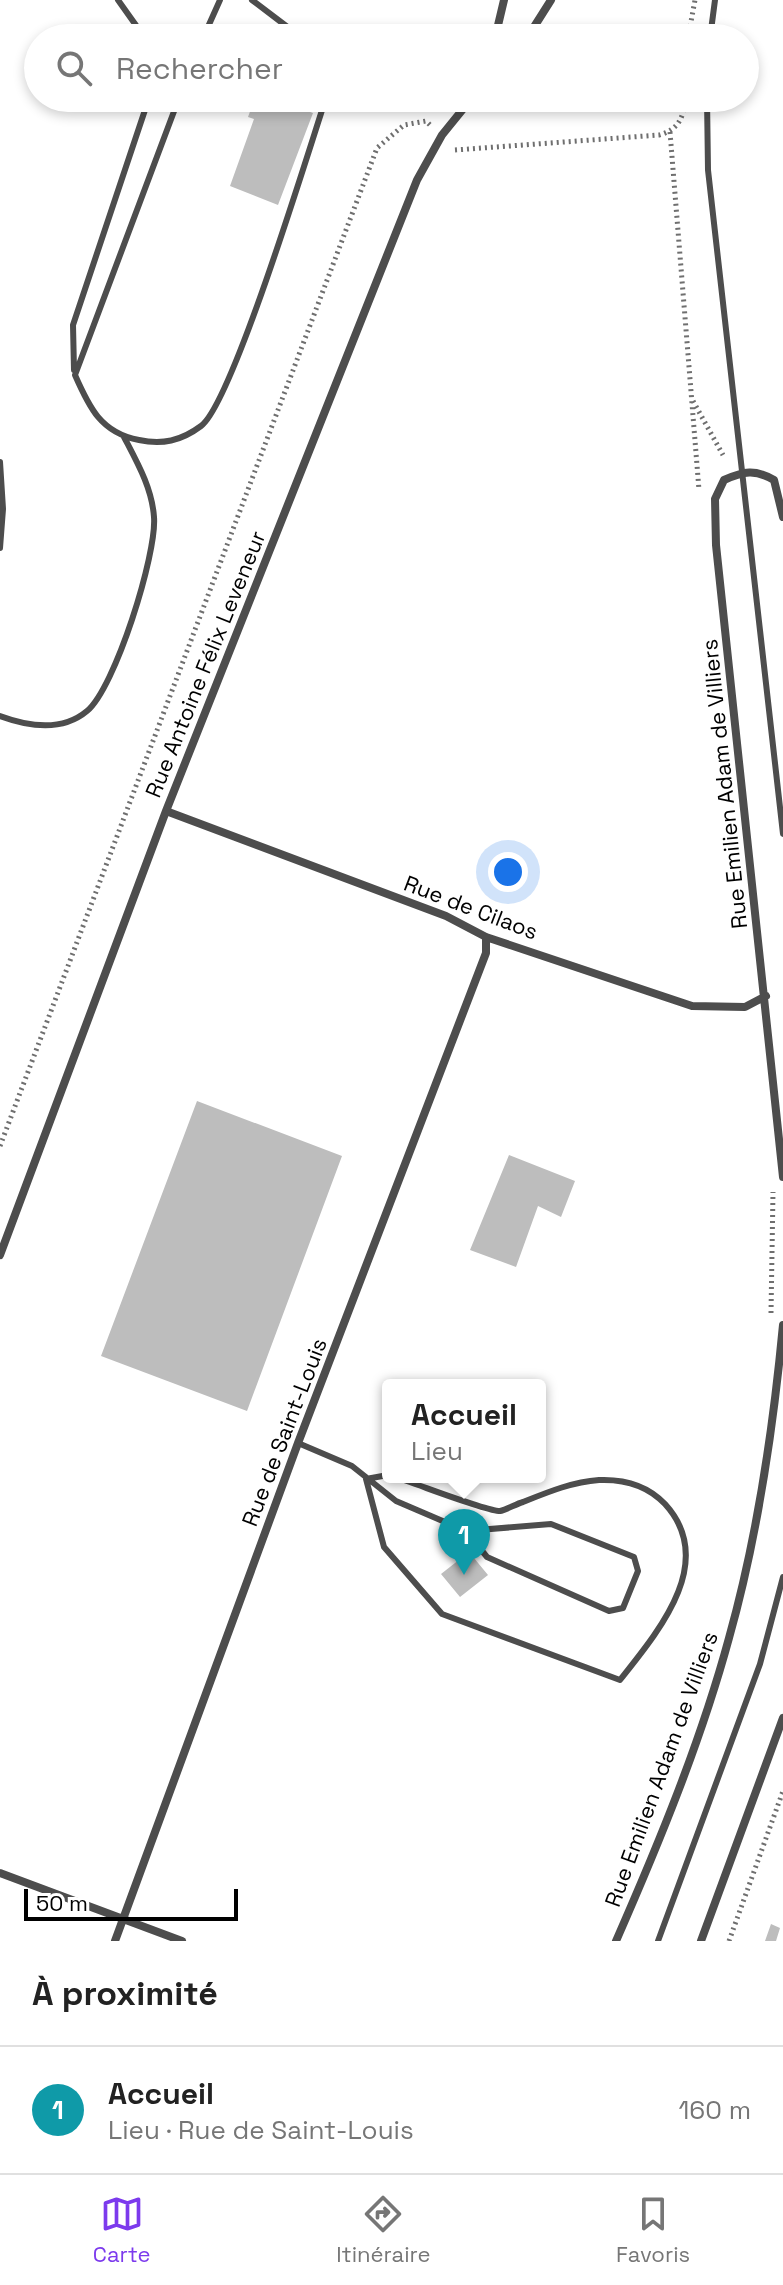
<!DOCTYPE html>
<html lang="fr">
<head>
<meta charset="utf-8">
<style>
	body { margin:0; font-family:"Space Grotesk",sans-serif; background:#f6f6f6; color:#222 }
	.scale { position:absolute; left:24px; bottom:20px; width:214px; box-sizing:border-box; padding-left:8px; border:4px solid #000; border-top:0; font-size:22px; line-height:28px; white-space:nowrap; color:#000; -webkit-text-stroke:6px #fff; paint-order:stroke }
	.you { position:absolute; left:508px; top:872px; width:28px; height:28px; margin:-20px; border:6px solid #fff; border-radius:50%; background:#1a73e8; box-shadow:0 0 0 12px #1a73e833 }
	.badge { display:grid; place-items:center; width:52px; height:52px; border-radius:50%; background:#7c3aed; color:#fff; font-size:26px; font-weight:700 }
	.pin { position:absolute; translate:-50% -66px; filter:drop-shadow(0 2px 4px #0008) }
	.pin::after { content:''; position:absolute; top:42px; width:28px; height:24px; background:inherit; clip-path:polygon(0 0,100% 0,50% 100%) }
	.popup { position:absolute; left:382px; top:1379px; width:164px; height:104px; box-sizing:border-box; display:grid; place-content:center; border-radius:8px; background:#fff; filter:drop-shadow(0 2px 6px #0005); font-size:26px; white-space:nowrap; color:#767676 }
	.popup b { font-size:30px; color:#222 }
	.popup::after { content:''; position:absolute; left:50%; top:100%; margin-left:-16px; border:16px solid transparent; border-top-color:#fff }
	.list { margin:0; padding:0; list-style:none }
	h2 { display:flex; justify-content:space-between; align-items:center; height:104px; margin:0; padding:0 32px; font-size:34px }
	h2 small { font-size:26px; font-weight:400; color:#767676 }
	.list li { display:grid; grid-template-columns:52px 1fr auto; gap:24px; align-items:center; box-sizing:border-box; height:128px; padding:0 32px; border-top:2px solid #e0e0e0 }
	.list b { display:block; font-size:30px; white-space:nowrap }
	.list p { margin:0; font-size:26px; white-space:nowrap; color:#767676 }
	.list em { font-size:26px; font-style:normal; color:#767676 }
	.icon { flex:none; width:44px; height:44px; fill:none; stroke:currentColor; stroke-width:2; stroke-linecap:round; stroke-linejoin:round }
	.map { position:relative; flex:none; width:783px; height:1941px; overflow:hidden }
	.search { position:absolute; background:#fff; box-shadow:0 4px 12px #0003; left:24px; right:24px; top:24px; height:88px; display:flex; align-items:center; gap:20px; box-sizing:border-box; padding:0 28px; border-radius:44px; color:#767676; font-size:30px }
	.sheet { height:232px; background:#fff }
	nav { display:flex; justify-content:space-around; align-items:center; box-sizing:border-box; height:112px; border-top:2px solid #e0e0e0; background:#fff; font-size:22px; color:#767676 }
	nav a { display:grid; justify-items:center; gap:4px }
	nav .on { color:#7c3aed }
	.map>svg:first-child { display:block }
	.building { fill:#bdbdbd }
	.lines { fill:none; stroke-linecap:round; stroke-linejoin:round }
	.path { stroke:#6f6f6f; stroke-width:5; stroke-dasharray:2 4; stroke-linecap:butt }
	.lane { stroke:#4d4d4d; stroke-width:6 }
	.street { stroke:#4d4d4d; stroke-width:8 }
	.labels { text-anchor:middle; stroke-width:6; stroke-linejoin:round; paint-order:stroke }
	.street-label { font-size:22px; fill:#000; stroke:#fff }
</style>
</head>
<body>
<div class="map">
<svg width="783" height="1941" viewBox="0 0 783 1941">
	<rect width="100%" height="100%" fill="#fff"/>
	<path class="building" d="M255,98H271L313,113L278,205L230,186L254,119L248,117Z
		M197,1101L342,1156L247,1411L101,1356Z
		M509,1155L575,1181L561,1217L538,1206L516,1267L470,1250Z
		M469,1552L488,1575L460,1597L441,1574Z
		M771,1924L780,1928L776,1941H765Z"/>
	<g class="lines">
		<path class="path" d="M688,38L695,0
			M670,132L699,490
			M455,150L659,135C678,130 684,118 685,98
			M693,401L723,455
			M0,1146L377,148L404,125L426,121L431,126
			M771,1313L773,1192
			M729,1941L783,1791"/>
		<path class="lane" d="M118,0L145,38
			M252,0L302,38
			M203,38L220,0
			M710,38L715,0
			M179,98L75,375C89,407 101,433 139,440C162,445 181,441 201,426C232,404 309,149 326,98
			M707,98L708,170L783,834
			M74,370L73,325L149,98
			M0,462L3,509L0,548
			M0,716C27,726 62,732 87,711C115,688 157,554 154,517C152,488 137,462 124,437
			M298,1443L352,1466L396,1501L466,1531L487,1557L609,1611L623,1608L638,1571L634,1557L551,1524L466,1531
			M388,1475L366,1479L384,1547L442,1614L620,1680C658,1632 718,1562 665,1504C648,1486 624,1479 599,1480C572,1482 548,1492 523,1502C516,1504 506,1510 500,1511C485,1511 415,1483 395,1477
			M658,1941L760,1664L783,1577"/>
		<path class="street" d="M495,38L504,0
			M527,38L551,0
			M783,517L774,480C755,469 744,471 724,480L715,499L716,545L783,1177
			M166,811L446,916L486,937L692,1006L745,1007L766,996
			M0,1255L166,811L417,180L442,135L472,98
			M0,1873L182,1941
			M115,1941L298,1443L486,953V937
			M616,1941C659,1843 701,1741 729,1638C758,1535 773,1431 783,1325
			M701,1941L783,1718"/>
	</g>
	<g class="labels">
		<g class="street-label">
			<text transform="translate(205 664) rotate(-68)" y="8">Rue Antoine Félix Leveneur</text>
			<text transform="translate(724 784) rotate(-96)" y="8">Rue Emilien Adam de Villiers</text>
			<text transform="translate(471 907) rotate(21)" y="8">Rue de Cilaos</text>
			<text transform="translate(284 1432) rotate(-69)" y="8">Rue de Saint-Louis</text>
			<text transform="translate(661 1769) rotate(-70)" y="8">Rue Emilien Adam de Villiers</text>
		</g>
	</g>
</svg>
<div class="scale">50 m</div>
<div class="you"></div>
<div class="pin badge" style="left:464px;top:1575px;background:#0f9aa8">1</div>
<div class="popup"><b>Accueil</b>Lieu</div>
<div class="search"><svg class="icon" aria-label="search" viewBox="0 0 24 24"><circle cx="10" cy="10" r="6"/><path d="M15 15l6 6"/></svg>Rechercher</div>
</div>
<section class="sheet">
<h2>À proximité<small></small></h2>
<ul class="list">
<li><span class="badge" style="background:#0f9aa8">1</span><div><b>Accueil</b><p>Lieu · Rue de Saint-Louis</p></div><em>160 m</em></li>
</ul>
</section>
<nav>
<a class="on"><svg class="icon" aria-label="map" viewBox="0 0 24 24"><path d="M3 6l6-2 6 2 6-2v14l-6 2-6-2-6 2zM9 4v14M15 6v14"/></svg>Carte</a>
<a><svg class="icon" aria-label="directions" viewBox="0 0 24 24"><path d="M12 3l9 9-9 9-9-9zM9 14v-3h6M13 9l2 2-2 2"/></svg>Itinéraire</a>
<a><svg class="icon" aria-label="saved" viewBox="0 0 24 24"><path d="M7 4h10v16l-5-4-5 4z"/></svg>Favoris</a>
</nav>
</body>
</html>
